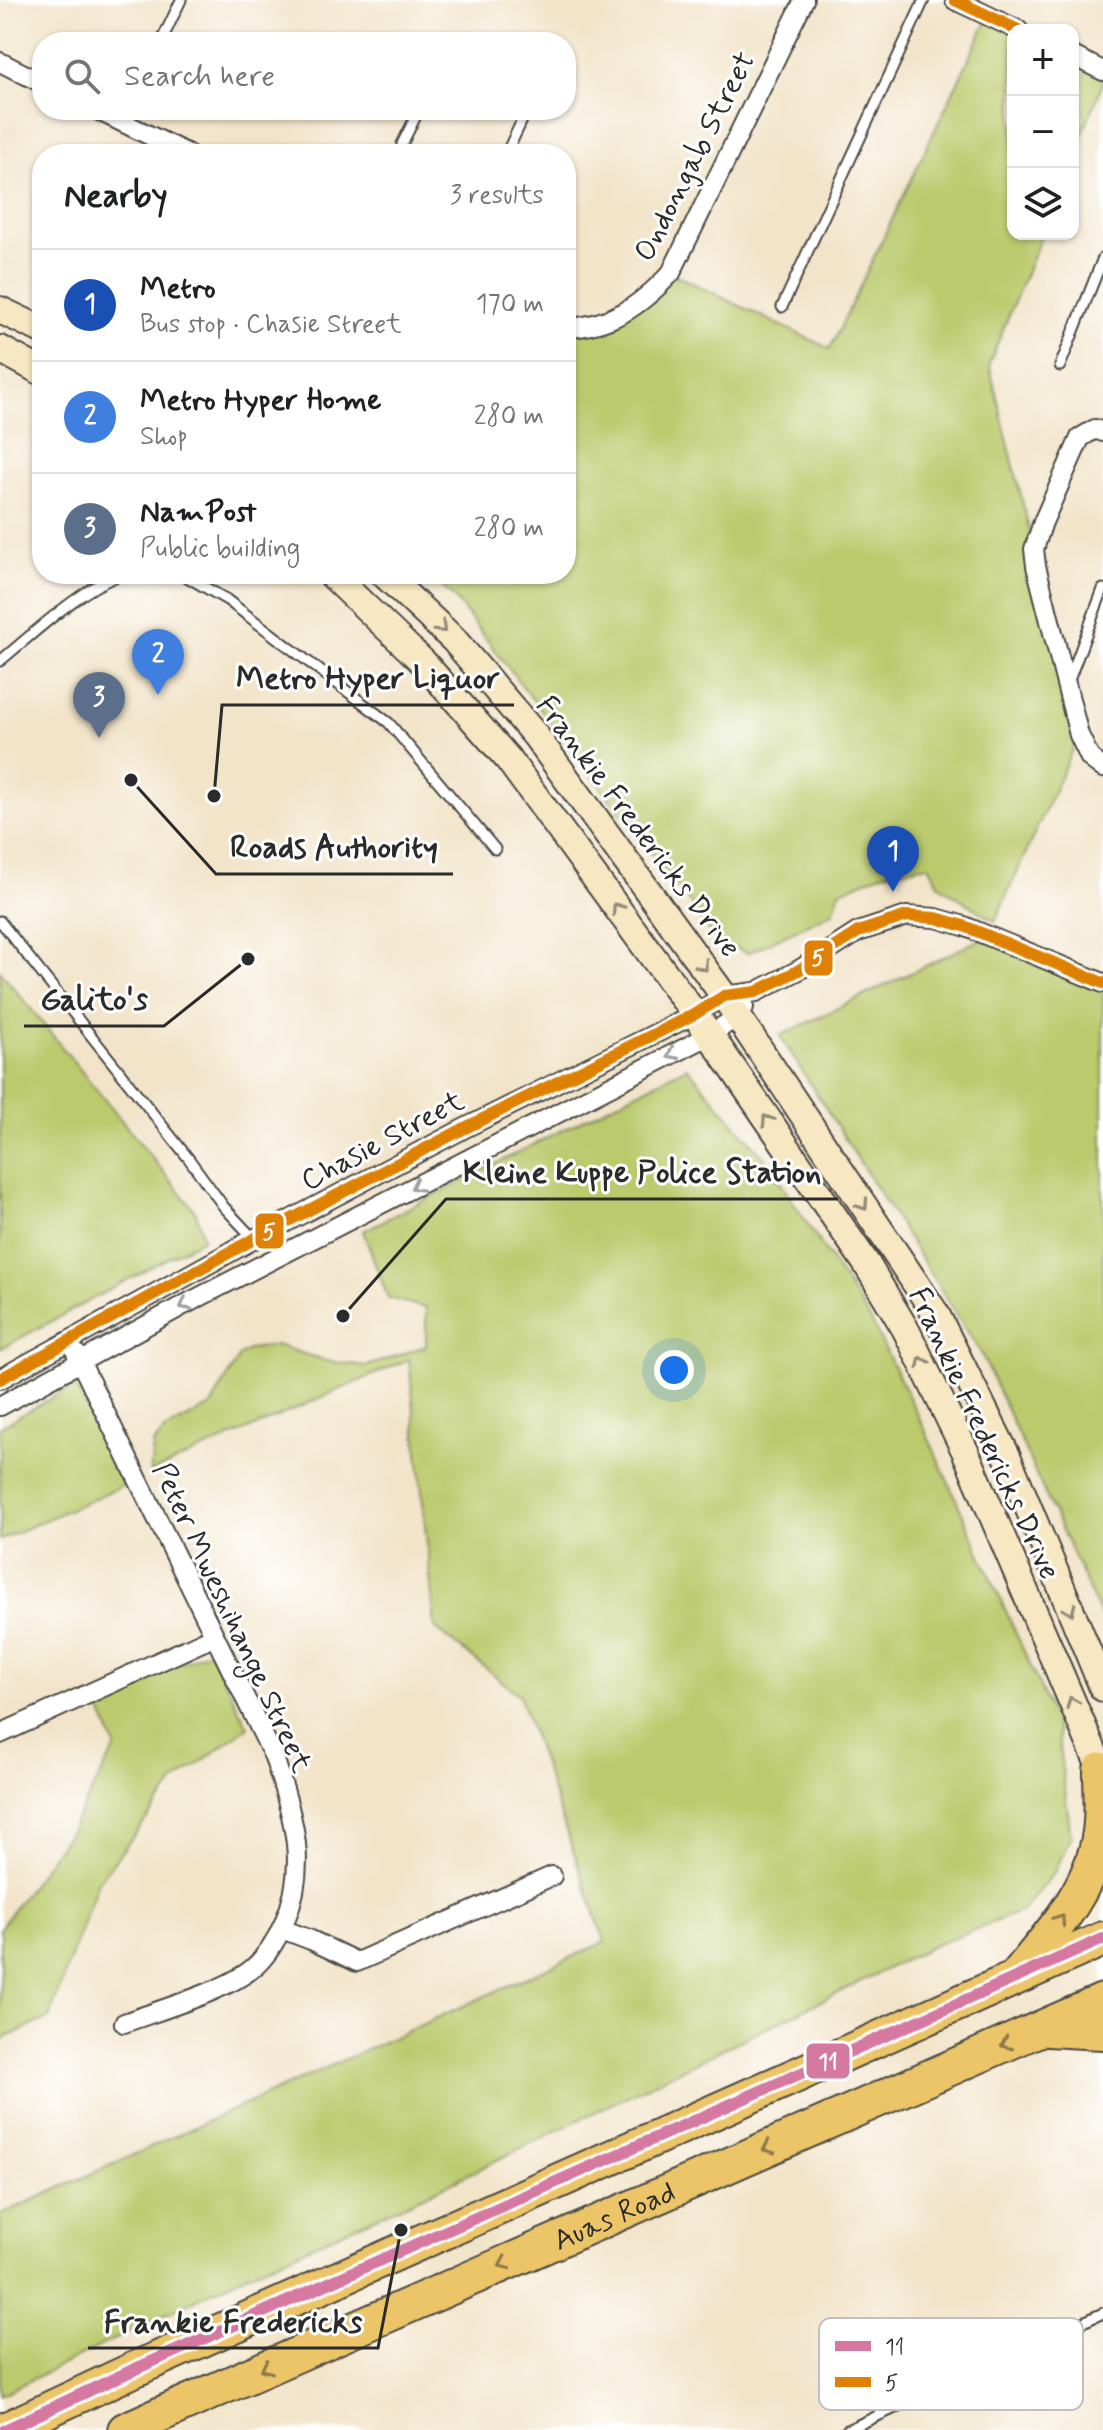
<!DOCTYPE html>
<html lang="en">
<head>
<meta charset="utf-8">
<style>
	body { margin:0; font-family:Mynerve,sans-serif; background:#f6f6f6; color:#202124 }
	.controls { position:absolute; right:24px; top:24px; display:grid; overflow:hidden; border-radius:16px; box-shadow:0 2px 6px #0004 }
	.controls button { width:72px; height:72px; display:grid; place-items:center; padding:0; border:0; border-bottom:2px solid #e0e0e0; background:#fff; color:#202124; font:40px sans-serif }
	.you { position:absolute; left:674px; top:1370px; width:28px; height:28px; margin:-20px; border:6px solid #fff; border-radius:50%; background:#1a73e8; box-shadow:0 0 0 12px #1a73e833 }
	.badge { display:grid; place-items:center; width:52px; height:52px; border-radius:50%; background:#b45309; color:#fff; font-size:26px; font-weight:700 }
	.pin { position:absolute; translate:-50% -66px; filter:drop-shadow(0 2px 4px #0008) }
	.pin::after { content:''; position:absolute; top:42px; width:28px; height:24px; background:inherit; clip-path:polygon(0 0,100% 0,50% 100%) }
	.list { margin:0; padding:0; list-style:none }
	h2 { display:flex; justify-content:space-between; align-items:center; height:104px; margin:0; padding:0 32px; font-size:34px }
	h2 small { font-size:26px; font-weight:400; color:#757577 }
	.list li { display:grid; grid-template-columns:52px 1fr auto; gap:24px; align-items:center; box-sizing:border-box; height:112px; padding:0 32px; border-top:2px solid #e0e0e0 }
	.list b { display:block; font-size:30px; white-space:nowrap }
	.list p { margin:0; font-size:26px; white-space:nowrap; color:#757577 }
	.list em { font-size:26px; font-style:normal; color:#757577 }
	.icon { flex:none; width:44px; height:44px; fill:none; stroke:currentColor; stroke-width:2; stroke-linecap:round; stroke-linejoin:round }
	.map { position:relative; flex:none; width:1103px; height:2430px; overflow:hidden }
	.search { position:absolute; background:#fff; box-shadow:0 2px 6px #0004; left:32px; top:32px; width:544px; height:88px; display:flex; align-items:center; gap:20px; box-sizing:border-box; padding:0 28px; border-radius:32px; color:#757577; font-size:30px }
	.panel { position:absolute; background:#fff; box-shadow:0 2px 6px #0004; left:32px; top:144px; width:544px; height:440px; border-radius:32px }
	.map>svg:first-child { display:block }
	.green { fill:#bbca6d; stroke:#737a4c; stroke-width:2 }
	.lines { fill:none; stroke-linecap:round; stroke-linejoin:round }
	.lane-casing { stroke:#494743; stroke-width:13 }
	.street-casing { stroke:#494743; stroke-width:22 }
	.secondary-casing { stroke:#494743; stroke-width:30 }
	.highway-casing { stroke:#494743; stroke-width:38 }
	.lane { stroke:#fff; stroke-width:9 }
	.street { stroke:#fff; stroke-width:18 }
	.secondary { stroke:#f7e8c3; stroke-width:26 }
	.highway { stroke:#ecc569; stroke-width:34 }
	.bus-1-casing { stroke:#fff; stroke-width:18 }
	.bus-2-casing { stroke:#fff; stroke-width:18 }
	.bus-1 { stroke:#d579a1; stroke-width:12 }
	.bus-2 { stroke:#df8106; stroke-width:12 }
	.oneway { stroke:#918a77 }
	.oneway2 { stroke:#a0a0a0 }
	.oneway3 { stroke:#8c784a }
	.labels { text-anchor:middle; stroke-width:6; stroke-linejoin:round; paint-order:stroke }
	.street-label { font-size:30px; fill:#2b2b2b; stroke:#fff }
	.key { fill:#fff; stroke:#bfbfbf; stroke-width:2 }
	.key-label { font-size:22px; fill:#2b2b2b }
	.leader { fill:none; stroke:#2b2b2b; stroke-width:3 }
	.callout-dot { fill:#2b2b2b; stroke:#fff; stroke-width:3 }
	.callout-label { font-size:32px; text-anchor:middle; font-weight:bold; fill:#2b2b2b; stroke:#fff; stroke-width:6; stroke-linejoin:round; paint-order:stroke }
	.line-badge { stroke:#fff; stroke-width:3 }
	.badge-label { font-size:22px; text-anchor:middle; font-weight:bold; fill:#fff }
</style>
</head>
<body>
<div class="map">
<svg width="1103" height="2430" viewBox="0 0 1103 2430">
	<rect width="100%" height="100%" fill="#fff"/>
	<filter id="ink" filterUnits="userSpaceOnUse"><feTurbulence type="fractalNoise" baseFrequency=".0125" numOctaves="2"/><feDisplacementMap in="SourceGraphic" scale="16" xChannelSelector="R" yChannelSelector="G"/><feConvolveMatrix kernelMatrix="1 2 1 2 8 2 1 2 1" color-interpolation-filters="sRGB"/></filter>
	<filter id="wash" filterUnits="userSpaceOnUse"><feTurbulence type="fractalNoise" baseFrequency=".006" numOctaves="4" result="noise"/><feDisplacementMap in="SourceGraphic" scale="32" xChannelSelector="R" yChannelSelector="G"/><feGaussianBlur stdDeviation="1.8" result="paint"/><feColorMatrix in="noise" values="0 0 0 0 0 0 0 0 0 0 0 0 0 0 0 0 0 1.4 0 .05"/><feComposite in="paint" operator="in"/></filter>
	<g filter="url(#wash)">
		<rect width="100%" height="100%" fill="#f2e4c9"/>
		<path class="green" d="M989,17L1013,30V234H1042L989,364L1079,735L995,921L939,885L929,865L883,873L840,891L833,912L748,953L716,941L690,903L456,600L429,574H566V328L595,325L671,273L830,349Z
			M1073,56L1103,71V83L1073,157Z
			M987,936L1103,985V1621L981,1353L780,1036Z
			M0,971L196,1212L203,1239L0,1349Z
			M687,1067L765,1159L871,1321L925,1430L1056,1723L1071,1836L1055,1872L1022,1911L935,1945L430,2193L248,2274L0,2395V2215L605,1942L519,1695L435,1628L409,1359L150,1473L153,1444L165,1430L211,1406L240,1355L250,1349L276,1345L326,1361L367,1366L426,1346V1308L388,1298L363,1231Z
			M75,1385L124,1485L0,1540V1427Z
			M209,1651L248,1727L176,1781L98,1882L49,2018L0,2040V1928L70,1831L116,1747L96,1699Z"/>
	</g>
	<g filter="url(#ink)">
		<g class="lines">
			<g class="lane-casing">
				<path id="lane" d="M161,42L181,0
					M403,154L402,144L419,110
					M506,154L527,110
					M782,307L924,0
					M1060,366L1103,258
					M182,574L227,600L389,723L495,849
					M0,661C32,635 86,583 125,574
					M1068,683L1103,589
					M0,921L189,1159L224,1207L254,1239
					M847,2430L1103,2313"/>
			</g>
			<g class="street-casing">
				<path id="street" d="M955,0L1018,30
					M1073,56L1103,71
					M0,62L42,83
					M97,110L188,154
					M566,328C612,326 640,306 671,273L804,0
					M1103,432L1095,429L1080,438L1043,522L1034,549L1036,566L1079,735L1090,758L1103,768
					M76,1353L274,1757C292,1815 310,1864 284,1923C277,1939 267,1956 253,1968C226,1991 159,2010 124,2023
					M0,1379L254,1239L463,1129L695,1014L724,996L756,992L799,970L858,932L907,916L936,918L964,926L1103,983
					M0,1406L180,1307L710,1035L738,1016L744,1007
					M0,1734L213,1637
					M282,1929L311,1940L357,1962L552,1876"/>
			</g>
			<g class="secondary-casing">
				<path id="secondary" d="M0,310L42,330
					M0,349L42,372
					M331,574L423,662L508,759L710,1035L866,1263L906,1330L966,1453L1103,1774
					M384,574L454,640L535,735L724,996L936,1314L1007,1456L1103,1688"/>
			</g>
			<g class="highway-casing">
				<g id="highway">
					<path d="M1018,1974C1052,1933 1093,1887 1100,1832C1103,1812 1101,1790 1101,1770"/>
					<path d="M1048,2029L1103,2032"/>
					<path d="M5,2430L133,2370L1103,1939"/>
					<path id="s1" d="M125,2430L1103,2001"/>
				</g>
			</g>
			<use href="#lane" class="lane"/>
			<use href="#street" class="street"/>
			<use href="#secondary" class="secondary"/>
			<use href="#highway" class="highway"/>
			<g class="bus-1-casing">
				<path id="bus-1" d="M5,2430L133,2370L1103,1939"/>
			</g>
			<g class="bus-2-casing">
				<path id="bus-2" d="M955,0L1018,30
					M0,1379L254,1239L463,1129L695,1014L724,996L756,992L799,970L858,932L907,916L936,918L964,926L1103,983"/>
			</g>
			<use href="#bus-1" class="bus-1"/>
			<use href="#bus-2" class="bus-2"/>
		</g>
		<defs><path id="oneway-chevron" d="M-2-3.5L2.5 0L-2 3.5" fill="none" stroke-width="1.6" stroke-linecap="round" stroke-linejoin="round" transform="scale(2)"/></defs>
		<g class="oneway">
			<use href="#oneway-chevron" transform="translate(441 628) rotate(44)"/>
			<use href="#oneway-chevron" transform="translate(617 908) rotate(-126)"/>
			<use href="#oneway-chevron" transform="translate(703 966) rotate(54)"/>
			<use href="#oneway-chevron" transform="translate(767 1120) rotate(-124)"/>
			<use href="#oneway-chevron" transform="translate(863 1205) rotate(56)"/>
			<use href="#oneway-chevron" transform="translate(922 1362) rotate(-116)"/>
			<use href="#oneway-chevron" transform="translate(1070 1610) rotate(67)"/>
			<use href="#oneway-chevron" transform="translate(1072 1702) rotate(-113)"/>
		</g>
		<g class="oneway2">
			<use href="#oneway-chevron" transform="translate(672 1054) rotate(153)"/>
			<use href="#oneway-chevron" transform="translate(416 1186) rotate(153)"/>
			<use href="#oneway-chevron" transform="translate(185 1305) rotate(152)"/>
		</g>
		<g class="oneway3">
			<use href="#oneway-chevron" transform="translate(1060 1919) rotate(-55)"/>
			<use href="#oneway-chevron" transform="translate(1006 2044) rotate(156)"/>
			<use href="#oneway-chevron" transform="translate(768 2148) rotate(156)"/>
			<use href="#oneway-chevron" transform="translate(504 2264) rotate(156)"/>
			<use href="#oneway-chevron" transform="translate(266 2368) rotate(156)"/>
		</g>
	</g>
	<g class="labels">
		<g class="street-label">
			<text transform="translate(694 156) rotate(-63)" y="10">Ondongab Street</text>
			<text transform="translate(639 826) rotate(53)" y="10">Frankie Fredericks Drive</text>
			<text transform="translate(382 1140) rotate(-28)" y="10">Chasie Street</text>
			<text transform="translate(985 1433) rotate(65)" y="10">Frankie Fredericks Drive</text>
			<text transform="translate(233 1617) rotate(65)" y="10">Peter Mweshihange Street</text>
			<text dy="10" stroke="none"><textPath href="#s1" startOffset="534">Auas Road</textPath></text>
		</g>
	</g>
	<rect x="819" y="2318" width="264" height="92" rx="12" class="key"/>
	<rect x="835" y="2341" width="36" height="10" fill="#d579a1"/>
	<rect x="835" y="2377" width="36" height="10" fill="#df8106"/>
	<g class="key-label">
		<text x="885" y="2354">11</text>
		<text x="885" y="2390">5</text>
	</g>
	<path class="leader" d="M214 796L222 705H514M131 780L216 874H453M248 959L164 1026H24M343 1316L446 1199H838M401 2230L378 2348H88"/>
	<g class="callout-dot">
		<circle cx="214" cy="796" r="8"/>
		<circle cx="131" cy="780" r="8"/>
		<circle cx="248" cy="959" r="8"/>
		<circle cx="343" cy="1316" r="8"/>
		<circle cx="401" cy="2230" r="8"/>
	</g>
	<g class="callout-label">
		<text x="368" y="688">Metro Hyper Liquor</text>
		<text x="334" y="857">Roads Authority</text>
		<text x="94" y="1009">Galito's</text>
		<text x="642" y="1182">Kleine Kuppe Police Station</text>
		<text x="233" y="2332">Frankie Fredericks</text>
	</g>
	<g class="line-badge">
		<rect x="803" y="939" width="31" height="38" rx="8" fill="#df8106"/>
		<rect x="254" y="1212" width="31" height="38" rx="8" fill="#df8106"/>
		<rect x="805" y="2042" width="46" height="38" rx="8" fill="#d579a1"/>
	</g>
	<g class="badge-label">
		<text x="818" y="965">5</text>
		<text x="269" y="1239">5</text>
		<text x="828" y="2069">11</text>
	</g>
</svg>
<div class="controls">
<button>+</button>
<button>−</button>
<button><svg class="icon" aria-label="layers" viewBox="0 0 24 24"><path d="M12 4l9 5-9 5-9-5zM3 14l9 5 9-5"/></svg></button>
</div>
<div class="you"></div>
<div class="pin badge" style="left:893px;top:892px;background:#1a4fb4">1</div>
<div class="pin badge" style="left:158px;top:695px;background:#3f7fe0">2</div>
<div class="pin badge" style="left:99px;top:738px;background:#5c6f8a">3</div>
<div class="search"><svg class="icon" aria-label="search" viewBox="0 0 24 24"><circle cx="10" cy="10" r="6"/><path d="M15 15l6 6"/></svg>Search here</div>
<section class="panel">
<h2>Nearby<small>3 results</small></h2>
<ul class="list">
<li><span class="badge" style="background:#1a4fb4">1</span><div><b>Metro</b><p>Bus stop · Chasie Street</p></div><em>170 m</em></li>
<li><span class="badge" style="background:#3f7fe0">2</span><div><b>Metro Hyper Home</b><p>Shop</p></div><em>280 m</em></li>
<li><span class="badge" style="background:#5c6f8a">3</span><div><b>NamPost</b><p>Public building</p></div><em>280 m</em></li>
</ul>
</section>
</div>
</body>
</html>
